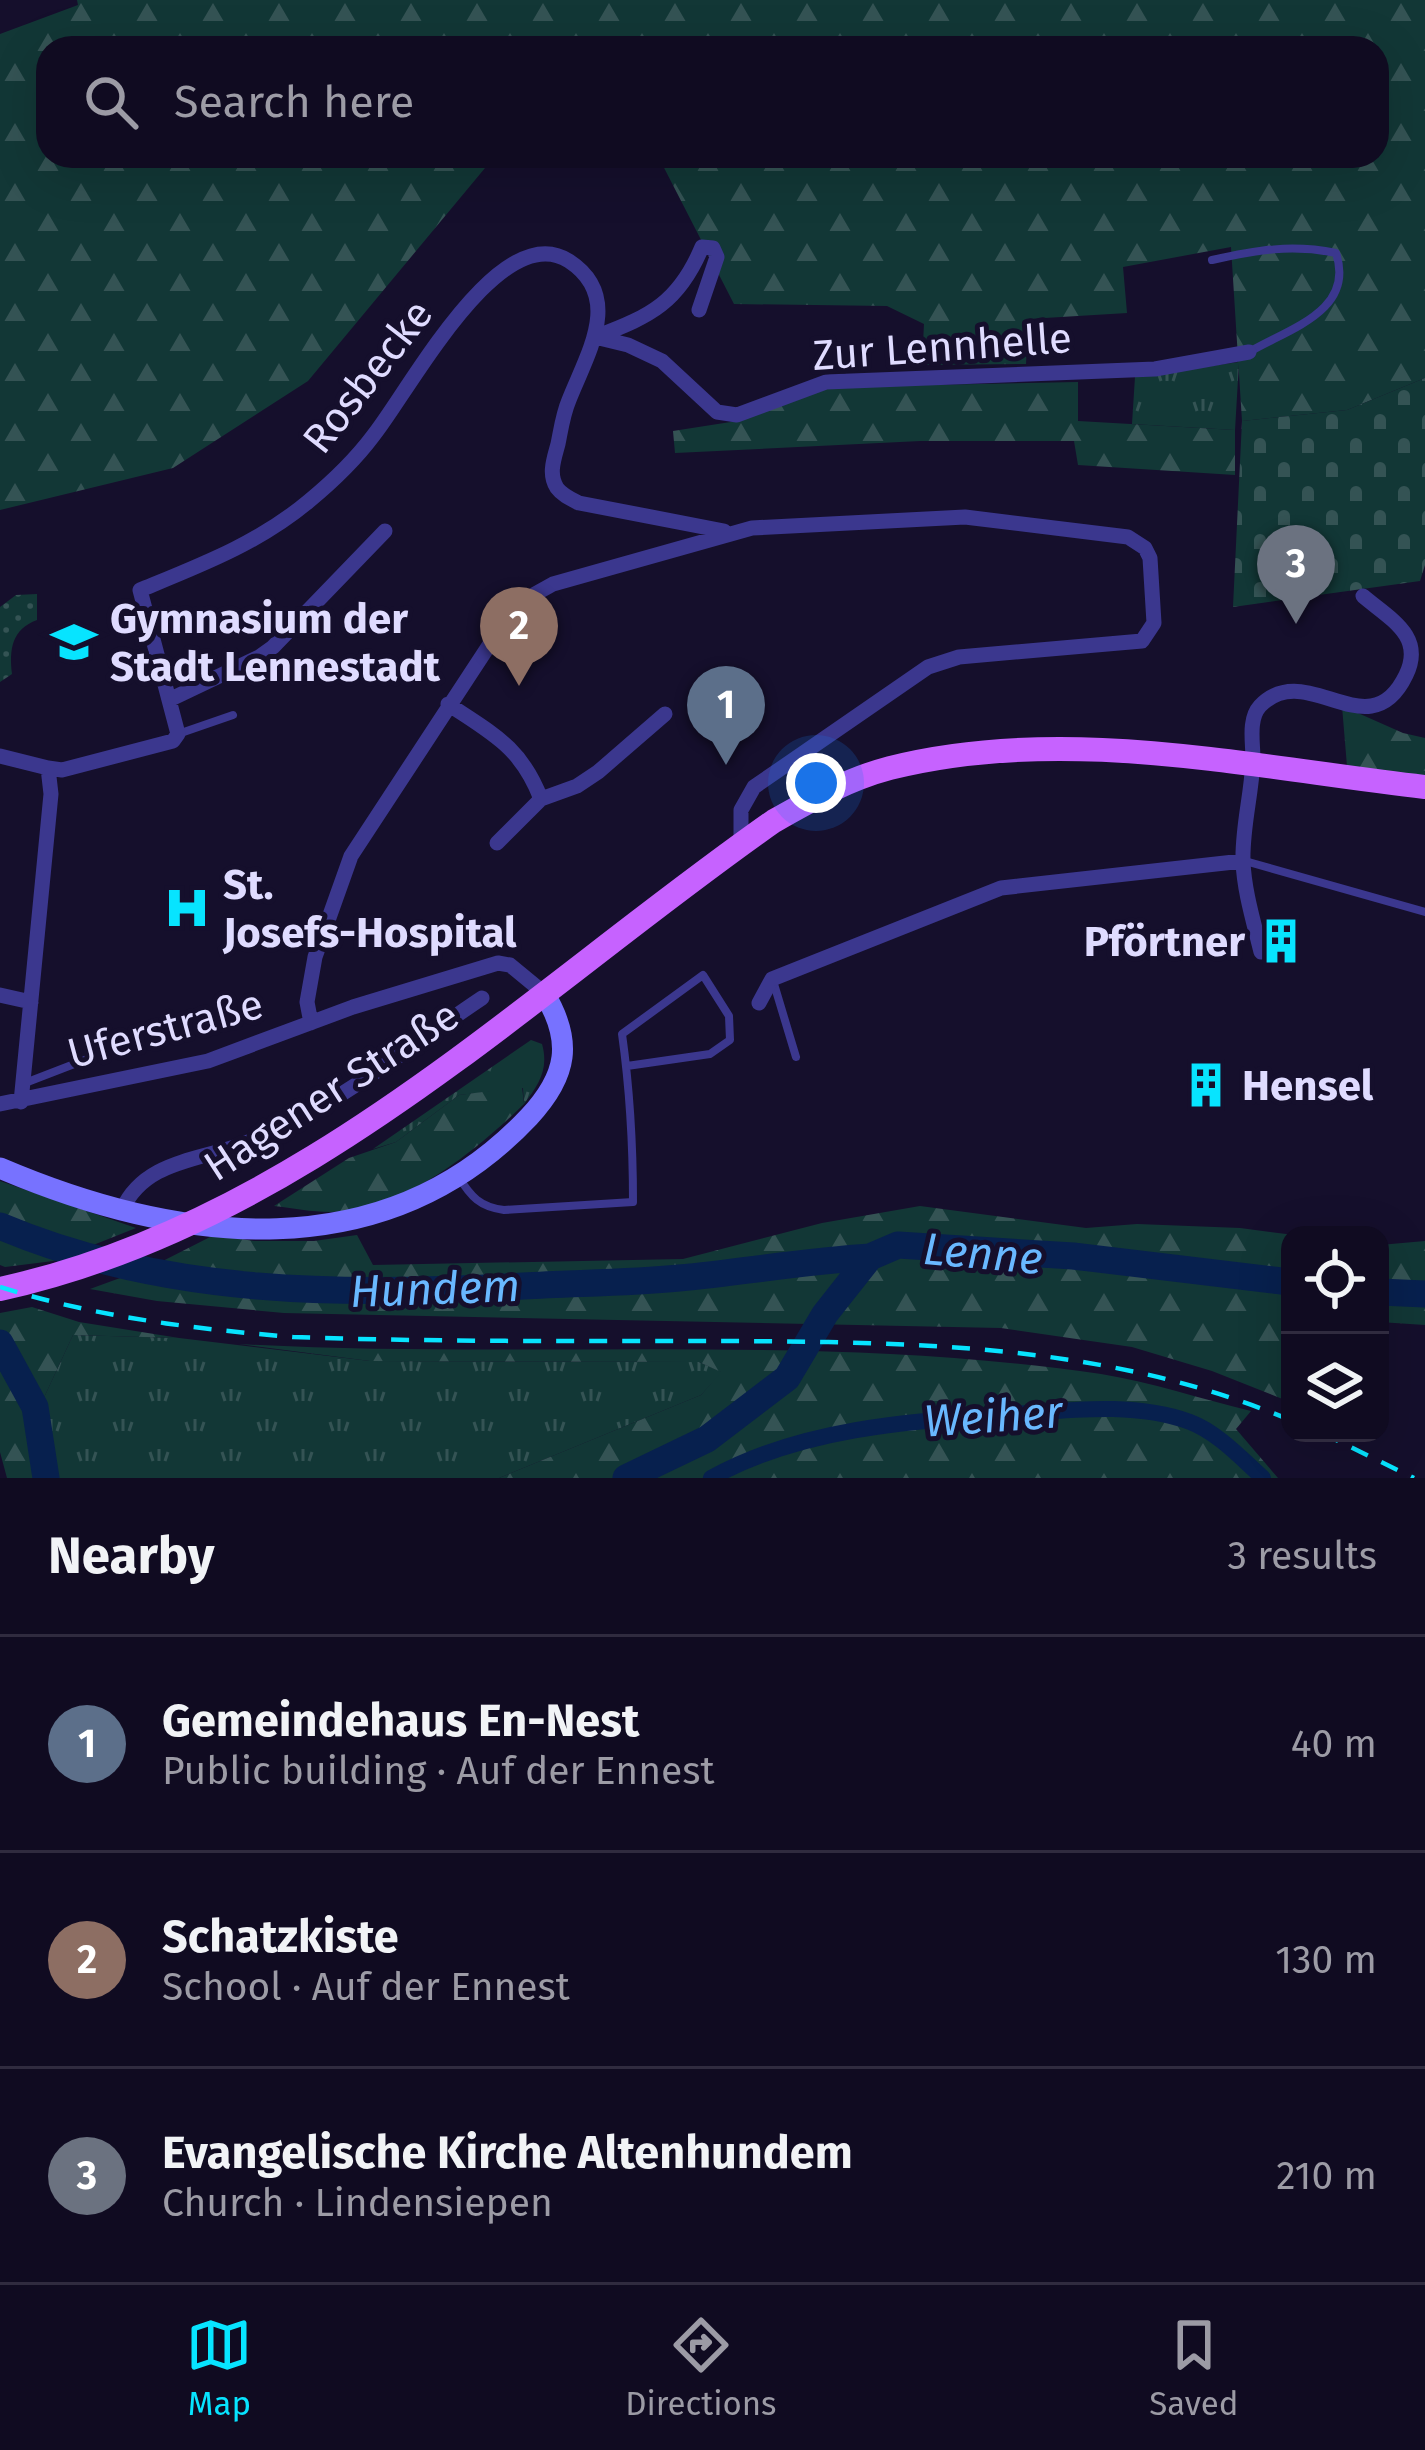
<!DOCTYPE html>
<html lang="en">
<head>
<meta charset="utf-8">
<style>
	body { margin:0; font-family:"Fira Sans",sans-serif; background:#1e192e; color:#f1f3f6 }
	.controls { position:absolute; right:36px; bottom:36px; display:grid; overflow:hidden; border-radius:24px; box-shadow:0 12px 48px #0002 }
	.controls button { width:108px; height:108px; display:grid; place-items:center; padding:0; border:0; border-bottom:3px solid #302b3f; background:#100b21; color:#f1f3f6; font:60px sans-serif }
	.you { position:absolute; left:816px; top:783px; width:42px; height:42px; margin:-30px; border:9px solid #fff; border-radius:50%; background:#1a73e8; box-shadow:0 0 0 18px #1a73e833 }
	.badge { display:grid; place-items:center; width:78px; height:78px; border-radius:50%; background:#07e4ff; color:#fff; font-size:39px; font-weight:700 }
	.pin { position:absolute; translate:-50% -99px; filter:drop-shadow(0 3px 6px #0008) }
	.pin::after { content:''; position:absolute; top:63px; width:42px; height:36px; background:inherit; clip-path:polygon(0 0,100% 0,50% 100%) }
	.list { margin:0; padding:0; list-style:none }
	h2 { display:flex; justify-content:space-between; align-items:center; height:156px; margin:0; padding:0 48px; font-size:51px }
	h2 small { font-size:39px; font-weight:400; color:#9c9ba5 }
	.list li { display:grid; grid-template-columns:78px 1fr auto; gap:36px; align-items:center; box-sizing:border-box; height:216px; padding:0 48px; border-top:3px solid #302b3f }
	.list b { display:block; font-size:45px; white-space:nowrap }
	.list p { margin:0; font-size:39px; white-space:nowrap; color:#9c9ba5 }
	.list em { font-size:39px; font-style:normal; color:#9c9ba5 }
	.icon { flex:none; width:66px; height:66px; fill:none; stroke:currentColor; stroke-width:2; stroke-linecap:round; stroke-linejoin:round }
	.map { position:relative; flex:none; width:1425px; height:1478px; overflow:hidden }
	.search { position:absolute; background:#100b21; box-shadow:0 12px 48px #0002; left:36px; right:36px; top:36px; height:132px; display:flex; align-items:center; gap:30px; box-sizing:border-box; padding:0 42px; border-radius:36px; color:#9c9ba5; font-size:45px }
	.sheet { height:804px; background:#100b21 }
	nav { display:flex; justify-content:space-around; align-items:center; box-sizing:border-box; height:168px; border-top:3px solid #302b3f; background:#100b21; font-size:33px; color:#9c9ba5 }
	nav a { display:grid; justify-items:center; gap:6px }
	nav .on { color:#07e4ff }
	.map>svg:first-child { display:block }
	.grass { fill:url(#grass-tufts) }
	.forest { fill:url(#forest-firs) }
	.cemetery { fill:url(#cemetery-stones) }
	.park { fill:url(#park-dots) }
	.lines { fill:none; stroke-linecap:round; stroke-linejoin:round }
	.canal { stroke:#07204e; stroke-width:16 }
	.river { stroke:#07204e; stroke-width:27 }
	.service { stroke:#3b378e; stroke-width:8 }
	.minor { stroke:#3b378e; stroke-width:15 }
	.secondary { stroke:#7772ff; stroke-width:21 }
	.primary { stroke:#c662ff; stroke-width:24 }
	.rail { stroke:#07e4ff; stroke-width:4.5; stroke-dasharray:18 15; stroke-linecap:butt }
	.labels { text-anchor:middle; stroke-width:10; stroke-linejoin:round; paint-order:stroke }
	.street-label { font-size:42px; fill:#dfdbff; stroke:#150f2c }
	.poi-label { font-size:42px; font-weight:bold; fill:#dfdbff; stroke:#150f2c; text-anchor:start }
	.water-label { font-size:45px; font-style:italic; fill:#69b8ff; stroke:#150f2c }
</style>
</head>
<body>
<div class="map">
<svg width="1425" height="1478" viewBox="0 0 1425 1478">
	<defs>
		<pattern id="grass-tufts" width="24" height="20" patternUnits="userSpaceOnUse" patternTransform="scale(3)"><rect width="24" height="20" fill="#123736"/><path d="M3 7l-1-3M5 7V3M7 7l1-3M15 17l-1-3M17 17v-4M19 17l1-3" fill="none" stroke="#345354"/></pattern>
		<pattern id="forest-firs" width="22" height="20" patternUnits="userSpaceOnUse" patternTransform="scale(3)"><rect width="22" height="20" fill="#123736"/><path d="M5 1l3.5 6h-7zM16 11l3.5 6h-7z" fill="#345354"/></pattern>
		<pattern id="cemetery-stones" width="16" height="16" patternUnits="userSpaceOnUse" patternTransform="scale(3)"><rect width="16" height="16" fill="#123736"/><path d="M2 7V4a2 2 0 0 1 4 0v3zM10 15v-3a2 2 0 0 1 4 0v3z" fill="#345354"/></pattern>
		<pattern id="park-dots" width="8" height="8" patternUnits="userSpaceOnUse" patternTransform="scale(3)"><rect width="8" height="8" fill="#123736"/><path d="M2 2h.1M6 6h.1" fill="none" stroke="#345354" stroke-width="1.8" stroke-linecap="round"/></pattern>
	</defs>
	<rect width="100%" height="100%" fill="#150f2c"/>
	<path class="grass" d="M1239,362L1235,430L1132,424L1135,377Z
		M531,1040L542,1044C549,1069 539,1084 524,1104L523,1088L459,1095L396,1142L373,1149Z
		M73,1335L179,1338L370,1361L699,1362L722,1372L701,1395L499,1478H57L41,1404Z"/>
	<path class="forest" d="M77,0H1425V378L1347,410L1242,421L1231,247L1123,267L1127,313L1028,319L1026,364L922,365L924,324L887,306L734,304L658,156H1377V48H48V156H509L485,168L308,381L173,468L0,510V34L78,5Z
		M1078,382V421L1235,430V475L1078,465L1074,441H920L675,453L673,431L737,421L827,387Z
		M1342,706L1403,733L1425,738V777L1347,766Z
		M522,1087L524,1104C476,1151 402,1212 330,1212C312,1212 292,1208 274,1206L349,1158L396,1142L459,1095Z
		M0,1181L136,1228L53,1261L5,1267L0,1265Z
		M920,1206L1086,1228L1137,1224L1240,1228L1294,1235H1290V1316L1284,1317L1290,1327V1402L1212,1371L1132,1347L1001,1328L284,1313L157,1301L90,1289L153,1266L214,1235L254,1241H314L357,1235L373,1265L683,1259L822,1223Z
		M1425,1241V1325L1380,1322V1245Z
		M32,1307L79,1322L179,1338L73,1335L41,1404L57,1478H7L0,1452V1313Z
		M239,1344C525,1360 816,1332 1101,1374C1151,1382 1201,1399 1251,1411L1236,1429L1278,1478H499L701,1395L721,1372L699,1362L370,1361Z"/>
	<path class="cemetery" d="M1425,378V565L1420,581L1233,607L1242,421L1347,410Z"/>
	<path class="park" d="M37,594V620C12,629 9,649 12,674L0,682V607L16,595Z"/>
	<g class="lines">
		<path class="canal" d="M711,1478C803,1427 913,1421 1016,1414C1072,1410 1135,1402 1190,1422C1217,1432 1242,1459 1263,1478"/>
		<path class="river" d="M0,1226C165,1296 347,1296 523,1286C575,1283 627,1283 679,1278C743,1272 805,1261 870,1257
			M1380,1292L1425,1294
			M0,1343L35,1407L46,1478
			M626,1478L707,1439L787,1378L825,1314L870,1257L898,1245L1073,1256L1290,1282"/>
		<path class="service" d="M1212,260C1256,250 1292,244 1336,253C1355,310 1291,328 1251,351
			M178,734L233,715
			M1245,861L1425,912
			M774,984L796,1057
			M25,1083L95,1056
			M458,1176C471,1197 480,1207 504,1210L633,1202C633,1144 630,1091 622,1034L703,975L729,1016L730,1040L710,1054L627,1066"/>
		<path class="minor" d="M598,336C651,316 679,302 702,247L713,248L717,257L699,310
			M595,337L628,345L662,361L717,412L737,415L826,382L1155,369L1249,352
			M171,699L259,657L273,647L385,531
			M448,704C493,734 521,747 541,799
			M0,756L48,768L51,794L21,1102
			M48,768L62,770L173,741L178,734L140,590C201,565 259,543 309,501C332,482 355,460 373,436C408,393 500,216 569,261C624,297 587,354 569,400C563,414 561,429 558,444C554,459 548,474 557,488C562,495 571,499 579,503L724,531
			M497,843L541,799L577,786L598,772L665,714
			M1261,952C1254,923 1244,891 1243,861C1242,827 1252,793 1253,759C1253,743 1248,719 1260,706C1307,657 1369,752 1406,675C1425,636 1390,619 1363,596
			M0,995L31,1002
			M759,1003L772,979L1001,888L1243,861
			M311,1023L307,1002L315,957L351,856L505,621L535,594L553,584L752,528L965,517L1128,537L1145,548L1150,558L1154,623L1142,641L959,657L928,667L754,787L741,810V844
			M0,1104L208,1061L353,1007L498,963L510,965L544,993
			M122,1210C143,1163 193,1161 237,1146C326,1115 404,1050 482,998"/>
		<path class="secondary" d="M0,1168C178,1244 384,1271 529,1117C568,1075 573,1041 544,993"/>
		<path class="primary" d="M0,1289C302,1223 528,993 774,821C811,800 848,779 890,768C1065,724 1249,767 1425,787"/>
		<path class="rail" d="M0,1287C96,1317 194,1329 293,1337C436,1342 580,1341 723,1341C915,1342 1110,1344 1290,1420
			M1322,1433L1414,1478"/>
	</g>
	<defs>
		<g id="school-bare" transform="scale(3.6)"><path d="M0-5L7-2L0 1L-7-2ZM-4 1L0 2.5L4 1V4Q0 6-4 4Z" fill="#07e4ff" stroke="#150f2c" stroke-width="2.5" paint-order="stroke"/></g>
		<g id="hospital-bare" transform="scale(3.6)"><path d="M-5-5h3v3.5h4V-5h3V5h-3V1.5h-4V5h-3Z" fill="#07e4ff" stroke="#150f2c" stroke-width="2.5" paint-order="stroke"/></g>
		<g id="building-bare" transform="scale(3.6)"><path d="M-4-6H4V6H1V3H-1V6H-4ZM-2.5-4.3h1.7v1.8h-1.7ZM.8-4.3h1.7v1.8H.8ZM-2.5-1h1.7V.8h-1.7ZM.8-1h1.7V.8H.8Z" fill="#07e4ff" stroke="#150f2c" stroke-width="2.5" paint-order="stroke"/></g>
	</defs>
	<g fill-rule="evenodd">
		<use href="#school-bare" x="74" y="642"/>
		<use href="#hospital-bare" x="187" y="908"/>
		<use href="#building-bare" x="1281" y="941"/>
		<use href="#building-bare" x="1206" y="1085"/>
	</g>
	<g class="labels">
		<g class="street-label">
			<text transform="translate(942 346) rotate(-4)" y="15">Zur Lennhelle</text>
			<text transform="translate(367 376) rotate(-52)" y="15">Rosbecke</text>
			<text transform="translate(165 1028) rotate(-15)" y="15">Uferstraße</text>
			<text transform="translate(331 1090) rotate(-33)" y="15">Hagener Straße</text>
		</g>
		<g class="poi-label">
			<text x="110" y="633">Gymnasium der<tspan x="110" dy="48">Stadt Lennestadt</tspan></text>
			<text x="223" y="899">St.<tspan x="223" dy="48">Josefs-Hospital</tspan></text>
			<text x="1245" y="956" text-anchor="end">Pförtner</text>
			<text x="1242" y="1100">Hensel</text>
		</g>
		<g class="water-label">
			<text transform="translate(983 1253) rotate(5)" y="16">Lenne</text>
			<text transform="translate(435 1288) rotate(-2)" y="16">Hundem</text>
			<text transform="translate(993 1416) rotate(-4)" y="16">Weiher</text>
		</g>
	</g>
</svg>
<div class="controls">
<button><svg class="icon" aria-label="locate" viewBox="0 0 24 24"><circle cx="12" cy="12" r="6"/><path d="M12 2v4M12 18v4M2 12h4M18 12h4"/></svg></button>
<button><svg class="icon" aria-label="layers" viewBox="0 0 24 24"><path d="M12 4l9 5-9 5-9-5zM3 14l9 5 9-5"/></svg></button>
</div>
<div class="you"></div>
<div class="pin badge" style="left:726px;top:765px;background:#5c6f8a">1</div>
<div class="pin badge" style="left:519px;top:686px;background:#8d6e63">2</div>
<div class="pin badge" style="left:1296px;top:624px;background:#6b7280">3</div>
<div class="search"><svg class="icon" aria-label="search" viewBox="0 0 24 24"><circle cx="10" cy="10" r="6"/><path d="M15 15l6 6"/></svg>Search here</div>
</div>
<section class="sheet">
<h2>Nearby<small>3 results</small></h2>
<ul class="list">
<li><span class="badge" style="background:#5c6f8a">1</span><div><b>Gemeindehaus En-Nest</b><p>Public building · Auf der Ennest</p></div><em>40 m</em></li>
<li><span class="badge" style="background:#8d6e63">2</span><div><b>Schatzkiste</b><p>School · Auf der Ennest</p></div><em>130 m</em></li>
<li><span class="badge" style="background:#6b7280">3</span><div><b>Evangelische Kirche Altenhundem</b><p>Church · Lindensiepen</p></div><em>210 m</em></li>
</ul>
</section>
<nav>
<a class="on"><svg class="icon" aria-label="map" viewBox="0 0 24 24"><path d="M3 6l6-2 6 2 6-2v14l-6 2-6-2-6 2zM9 4v14M15 6v14"/></svg>Map</a>
<a><svg class="icon" aria-label="directions" viewBox="0 0 24 24"><path d="M12 3l9 9-9 9-9-9zM9 14v-3h6M13 9l2 2-2 2"/></svg>Directions</a>
<a><svg class="icon" aria-label="saved" viewBox="0 0 24 24"><path d="M7 4h10v16l-5-4-5 4z"/></svg>Saved</a>
</nav>
</body>
</html>
